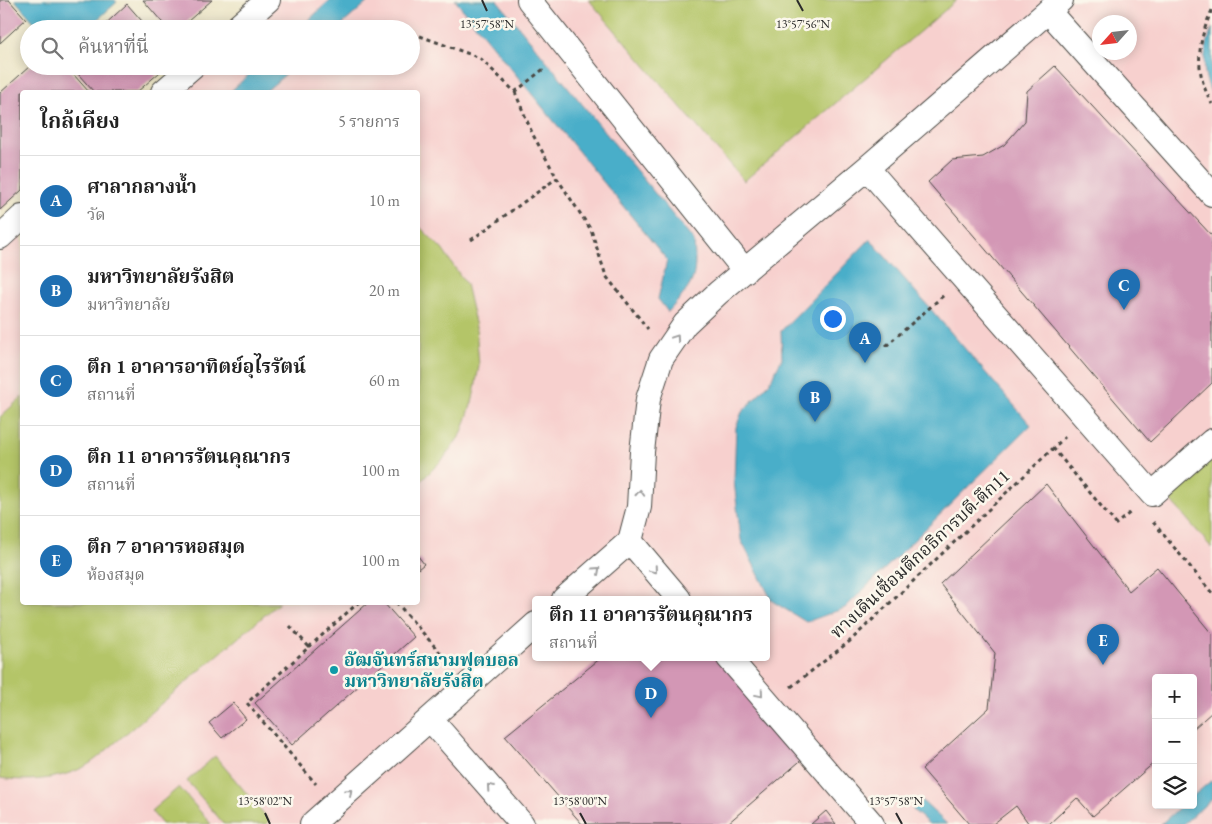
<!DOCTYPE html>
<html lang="th">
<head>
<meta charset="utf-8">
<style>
	body { margin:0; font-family:"EB Garamond","Noto Serif Thai",serif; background:#f2f2f2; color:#222 }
	.controls { position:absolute; right:15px; bottom:15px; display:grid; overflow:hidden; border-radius:5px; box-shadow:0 2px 12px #0003 }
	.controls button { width:45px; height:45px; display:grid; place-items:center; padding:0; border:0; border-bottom:1px solid #e0e0e0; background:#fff; color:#222; font:25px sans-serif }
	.compass { position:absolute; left:1092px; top:15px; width:45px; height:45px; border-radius:50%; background:#fff; box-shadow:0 2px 12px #0003; rotate:243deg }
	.you { position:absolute; left:832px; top:318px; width:18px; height:18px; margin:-12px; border:4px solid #fff; border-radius:50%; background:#1a73e8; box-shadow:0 0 0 8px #1a73e833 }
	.badge { display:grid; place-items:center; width:32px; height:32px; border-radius:50%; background:#1f6fb2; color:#fff; font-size:16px; font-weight:700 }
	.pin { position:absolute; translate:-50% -41px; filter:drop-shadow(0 1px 2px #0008) }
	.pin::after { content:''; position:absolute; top:26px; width:18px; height:15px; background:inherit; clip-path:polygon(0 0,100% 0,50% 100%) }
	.popup { position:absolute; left:532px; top:596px; width:238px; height:65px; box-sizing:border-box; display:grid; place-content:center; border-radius:5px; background:#fff; filter:drop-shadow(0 1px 4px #0005); font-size:16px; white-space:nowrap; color:#767676 }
	.popup b { font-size:19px; color:#222 }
	.popup::after { content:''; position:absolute; left:50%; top:100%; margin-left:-10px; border:10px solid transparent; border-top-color:#fff }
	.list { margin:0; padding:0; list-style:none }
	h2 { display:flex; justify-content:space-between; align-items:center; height:65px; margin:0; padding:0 20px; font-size:21px }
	h2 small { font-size:16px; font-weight:400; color:#767676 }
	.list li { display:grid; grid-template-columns:32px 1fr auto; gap:15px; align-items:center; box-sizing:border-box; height:90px; padding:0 20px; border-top:1px solid #e0e0e0 }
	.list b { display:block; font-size:19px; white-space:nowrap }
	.list p { margin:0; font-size:16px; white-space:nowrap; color:#767676 }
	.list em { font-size:16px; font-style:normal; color:#767676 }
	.icon { flex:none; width:28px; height:28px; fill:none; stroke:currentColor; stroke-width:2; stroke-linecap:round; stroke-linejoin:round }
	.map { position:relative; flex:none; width:1212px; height:824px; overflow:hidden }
	.search { position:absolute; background:#fff; box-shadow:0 2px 12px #0003; left:20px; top:20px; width:400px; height:55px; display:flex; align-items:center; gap:12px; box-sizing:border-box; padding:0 18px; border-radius:28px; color:#767676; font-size:19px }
	.panel { position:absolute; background:#fff; box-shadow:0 2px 12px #0003; left:20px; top:90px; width:400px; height:515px; border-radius:5px }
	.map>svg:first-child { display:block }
	.built { fill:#f7d0ce; fill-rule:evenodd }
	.green { fill:#b4c567; stroke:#707849 }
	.water { fill:#4aaec9; stroke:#3a6c7a }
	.building { fill:#d397b5 }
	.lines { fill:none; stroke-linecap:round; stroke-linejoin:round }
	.street-casing { stroke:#484742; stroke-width:26 }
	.path { stroke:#484742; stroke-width:3; stroke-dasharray:4 4; stroke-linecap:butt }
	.street { stroke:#fff; stroke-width:24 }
	.oneway { stroke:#a0a0a0 }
	.ticks { fill:none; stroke:#2b2b2b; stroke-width:2 }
	.culture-dot { fill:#0f9aa8; stroke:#fbf7ec; stroke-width:2 }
	.labels { text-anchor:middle; stroke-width:5; stroke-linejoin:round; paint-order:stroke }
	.street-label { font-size:18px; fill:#2b2b2b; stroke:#fbf7ec }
	.culture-label { font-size:18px; font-weight:bold; fill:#0d838f; stroke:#fbf7ec; text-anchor:start }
	.ticks-label { font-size:12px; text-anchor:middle; fill:#2b2b2b; stroke:#fbf7ec; stroke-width:5; stroke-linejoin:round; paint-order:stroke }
</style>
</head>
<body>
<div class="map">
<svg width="1212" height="824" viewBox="0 0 1212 824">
	<rect width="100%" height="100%" fill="#fbf7ec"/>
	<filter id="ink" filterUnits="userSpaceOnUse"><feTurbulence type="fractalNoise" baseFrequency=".02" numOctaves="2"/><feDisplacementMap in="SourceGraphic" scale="10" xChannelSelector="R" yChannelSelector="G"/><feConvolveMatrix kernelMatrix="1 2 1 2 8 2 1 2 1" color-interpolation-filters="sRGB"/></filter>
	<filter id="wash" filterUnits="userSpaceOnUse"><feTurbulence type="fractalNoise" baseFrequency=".0096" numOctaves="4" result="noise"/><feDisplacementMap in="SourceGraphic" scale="20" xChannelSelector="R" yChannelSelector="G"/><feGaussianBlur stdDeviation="1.12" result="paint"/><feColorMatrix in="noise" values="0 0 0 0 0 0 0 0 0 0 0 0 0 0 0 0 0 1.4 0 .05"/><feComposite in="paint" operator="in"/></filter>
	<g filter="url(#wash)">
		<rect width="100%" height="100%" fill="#ebe4c5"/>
		<path class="built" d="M275,0H1212V824H0V241L22,221V602H418V92H169L199,66H411V29H242ZM1100,22H1130V52H1100ZM536,599H766V657H536ZM1156,678H1193V805H1156Z"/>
		<path class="green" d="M589,0H957L744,181Z
			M418,225L442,249L466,284L476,327L479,366L473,399L462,433L444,458L418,484Z
			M22,397V602L279,603L109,748C101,755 93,762 84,767C58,780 28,782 0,778V417Z
			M1212,455V548L1167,496Z
			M215,756L270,821L266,824H224L187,781Z
			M179,787L211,824H162L151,811Z"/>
		<path class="water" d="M15,0H115L117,2L87,29H40Z
			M330,0H370L337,29H299Z
			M455,0H497L694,241C697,281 694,283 668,312L658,299L667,260Z
			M1212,28V94C1200,71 1204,51 1212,28Z
			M258,66H295L265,92H230Z
			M870,239L1031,425L845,608L806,622L772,601L741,540L734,481L736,427L742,412L770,382L782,358L781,331Z
			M1212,780V799L1183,824H1161L1182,805H1193V796Z
			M920,799L947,824H929L913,810L912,800Z"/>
		<g id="blocks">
			<path class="building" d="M0,0H9L26,19L0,43Z
				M143,0H212L179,29H168Z
				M127,4L149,29H100Z
				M30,66H66L89,92H22V190L0,210V93Z
				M71,66H167L137,92H94Z
				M1055,66L1212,236V383L1150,442L928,182L952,160L983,157L1004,145L1025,121L1027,91Z
				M1046,484L1129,591L1157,567L1212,634V712L1193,729V678H1156V761L1093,816L1077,798L1049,824H1029L1016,806L993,824H969L922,769L989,708L995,653L940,584Z
				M418,556L424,564L418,569Z
				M369,602H383L414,637L292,745L255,703Z
				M602,657H722L806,756L727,824H582L505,736Z
				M233,703L246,719L222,738L209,723Z
				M826,811L836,824H811Z"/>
		</g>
	</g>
	<g filter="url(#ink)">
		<use href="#blocks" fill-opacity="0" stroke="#484742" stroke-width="1"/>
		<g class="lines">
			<g class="street-casing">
				<path id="street" d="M529,0L745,271
					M1048,11L1212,194
					M235,29L268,0
					M163,92L193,66
					M867,168L1152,494L1212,441
					M0,237L22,217
					M630,541L679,599
					M564,599L630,541L639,507L642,452L648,399L661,359L685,324L718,293L867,168L1061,0
					M728,657L872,824
					M430,719L522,824
					M312,824L536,624"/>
			</g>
			<path class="path" d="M1212,10C1197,43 1194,71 1212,104
				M420,36L480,58L515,92L533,135L557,178L591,230L606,276L648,329
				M515,92L546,67
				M471,240L557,178
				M886,346L944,295
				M1053,448L1116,524L1131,512
				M1153,522L1212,593
				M396,602L450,664
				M290,626L309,647L247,703L316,784
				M309,647L359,602
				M791,687L850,641L1065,437"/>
			<use href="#street" class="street"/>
		</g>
		<defs><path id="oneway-chevron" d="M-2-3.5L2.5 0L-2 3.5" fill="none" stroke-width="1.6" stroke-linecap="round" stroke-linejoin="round" transform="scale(1.25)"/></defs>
		<g class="oneway">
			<use href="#oneway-chevron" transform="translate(676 338) rotate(-56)"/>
			<use href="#oneway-chevron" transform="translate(640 493) rotate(-87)"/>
			<use href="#oneway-chevron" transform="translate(597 570) rotate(-42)"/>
			<use href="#oneway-chevron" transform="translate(654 570) rotate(50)"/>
			<use href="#oneway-chevron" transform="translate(760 694) rotate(50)"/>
			<use href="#oneway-chevron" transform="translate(490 787) rotate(-131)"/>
			<use href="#oneway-chevron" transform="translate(349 792) rotate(-42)"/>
		</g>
	</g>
	<path class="ticks" d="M482,0L487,11M797,0L803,11M265,813L270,824M580,813L586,824M896,813L902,824"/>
	<circle class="culture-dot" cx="334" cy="670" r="5"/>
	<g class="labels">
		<g class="street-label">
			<text transform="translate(920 554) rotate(-43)" y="6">ทางเดินเชื่อมตึกอธิการบดี-ตึก11</text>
		</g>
		<g class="culture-label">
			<text x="344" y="666">อัฒจันทร์สนามฟุตบอล<tspan x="344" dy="21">มหาวิทยาลัยรังสิต</tspan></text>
		</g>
	</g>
	<g class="ticks-label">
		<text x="487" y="28">13°57'58"N</text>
		<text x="803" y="28">13°57'56"N</text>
		<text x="265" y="805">13°58'02"N</text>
		<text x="580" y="805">13°58'00"N</text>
		<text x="896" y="805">13°57'58"N</text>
	</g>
</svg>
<div class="controls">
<button>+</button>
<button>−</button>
<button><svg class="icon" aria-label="layers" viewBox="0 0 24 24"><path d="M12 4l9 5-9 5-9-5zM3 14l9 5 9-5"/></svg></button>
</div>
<svg class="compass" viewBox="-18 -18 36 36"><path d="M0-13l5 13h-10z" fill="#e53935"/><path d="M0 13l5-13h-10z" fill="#767676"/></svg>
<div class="you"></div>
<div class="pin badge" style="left:865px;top:363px">A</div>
<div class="pin badge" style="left:815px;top:422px">B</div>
<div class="pin badge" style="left:1124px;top:310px">C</div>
<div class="pin badge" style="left:651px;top:718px">D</div>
<div class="popup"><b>ตึก 11 อาคารรัตนคุณากร</b>สถานที่</div>
<div class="pin badge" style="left:1103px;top:665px">E</div>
<div class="search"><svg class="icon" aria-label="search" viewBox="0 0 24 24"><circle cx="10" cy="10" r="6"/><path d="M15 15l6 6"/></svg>ค้นหาที่นี่</div>
<section class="panel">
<h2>ใกล้เคียง<small>5 รายการ</small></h2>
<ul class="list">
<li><span class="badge">A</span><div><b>ศาลากลางน้ำ</b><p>วัด</p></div><em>10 m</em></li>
<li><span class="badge">B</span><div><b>มหาวิทยาลัยรังสิต</b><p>มหาวิทยาลัย</p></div><em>20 m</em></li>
<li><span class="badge">C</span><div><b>ตึก 1 อาคารอาทิตย์อุไรรัตน์</b><p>สถานที่</p></div><em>60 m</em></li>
<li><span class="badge">D</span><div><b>ตึก 11 อาคารรัตนคุณากร</b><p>สถานที่</p></div><em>100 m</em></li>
<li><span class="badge">E</span><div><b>ตึก 7 อาคารหอสมุด</b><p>ห้องสมุด</p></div><em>100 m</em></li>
</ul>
</section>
</div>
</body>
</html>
